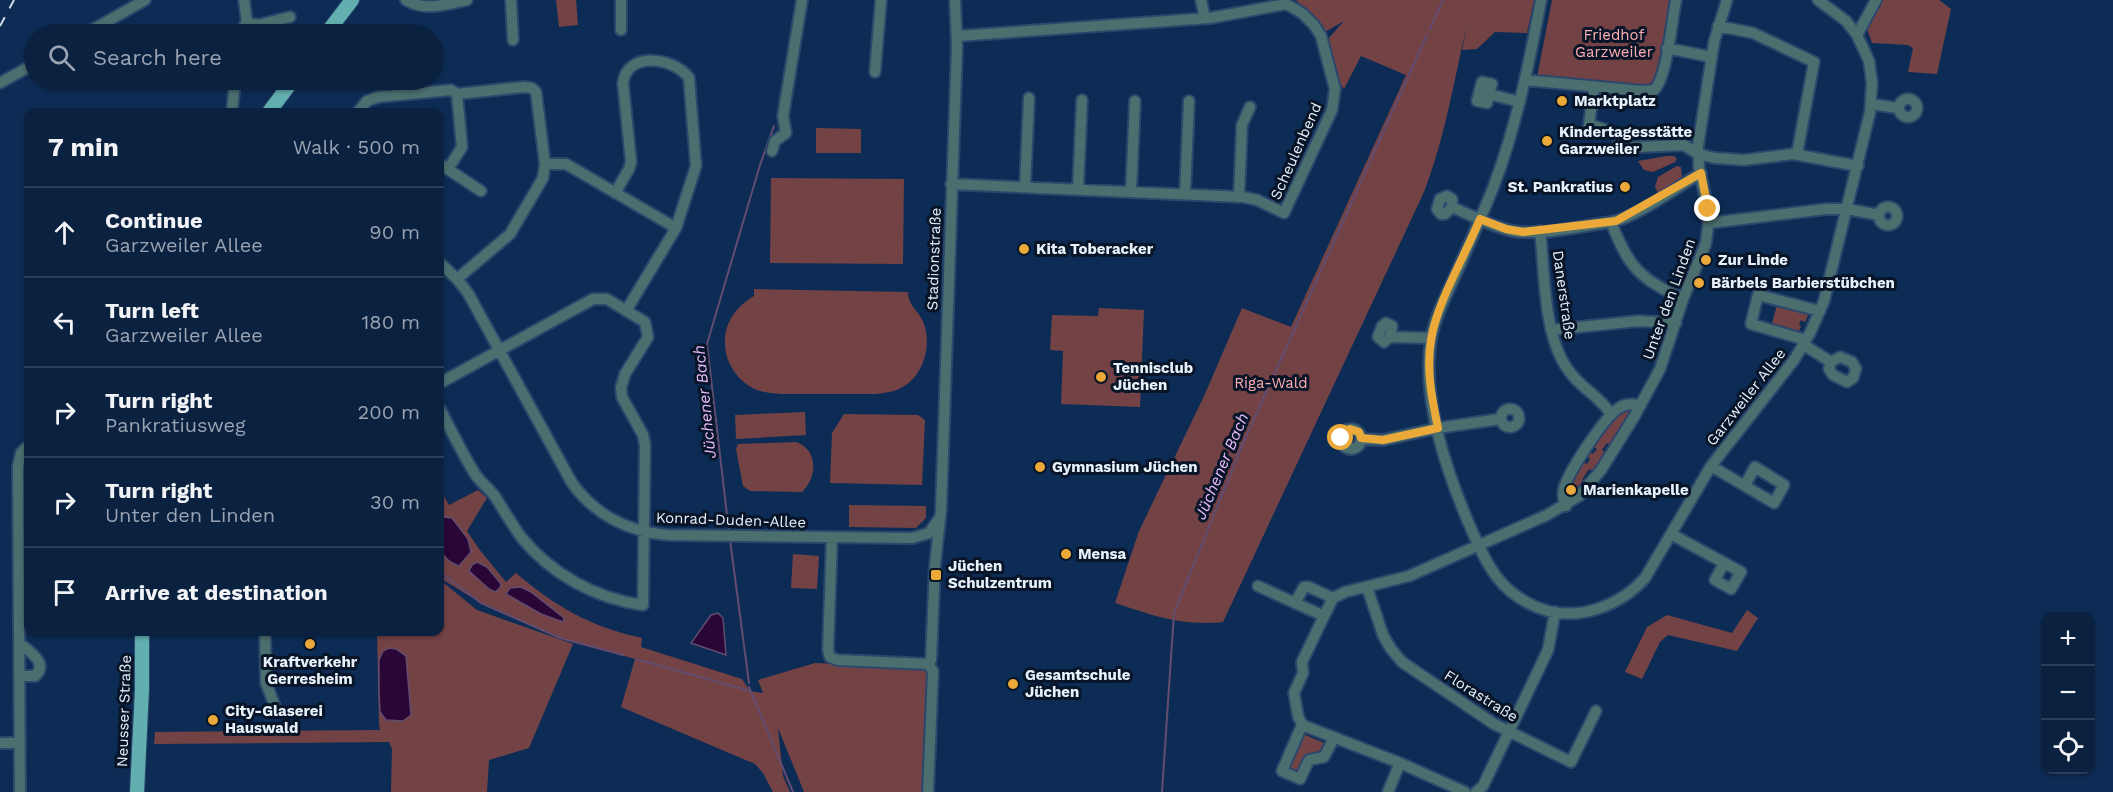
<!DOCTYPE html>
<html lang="en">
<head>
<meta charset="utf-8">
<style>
	body { margin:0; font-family:"Work Sans",sans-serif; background:#132947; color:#f1f3f6 }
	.controls { position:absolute; right:18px; bottom:18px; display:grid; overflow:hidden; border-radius:12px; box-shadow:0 2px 4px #0004 }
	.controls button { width:54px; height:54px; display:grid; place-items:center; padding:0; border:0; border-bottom:2px solid #2a3e59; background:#0a2140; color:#f1f3f6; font:30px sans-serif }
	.stop { position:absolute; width:18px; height:18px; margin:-14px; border:4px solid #eba939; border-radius:50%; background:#fff }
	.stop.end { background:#eba939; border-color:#fff; box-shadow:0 2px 6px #0008 }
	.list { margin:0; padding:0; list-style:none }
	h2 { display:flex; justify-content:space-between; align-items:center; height:78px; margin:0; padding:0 24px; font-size:26px }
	h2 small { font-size:20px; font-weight:400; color:#99a3b1 }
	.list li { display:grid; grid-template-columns:39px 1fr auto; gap:18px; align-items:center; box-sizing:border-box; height:90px; padding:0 24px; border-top:2px solid #2a3e59 }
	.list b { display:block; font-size:22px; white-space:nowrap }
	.list p { margin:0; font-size:20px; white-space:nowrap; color:#99a3b1 }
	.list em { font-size:20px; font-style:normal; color:#99a3b1 }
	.icon { flex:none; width:33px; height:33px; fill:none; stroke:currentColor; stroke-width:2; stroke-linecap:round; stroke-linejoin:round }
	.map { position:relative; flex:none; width:2113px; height:792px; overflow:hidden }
	.search { position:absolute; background:#0a2140; box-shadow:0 2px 4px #0004; left:24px; top:24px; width:420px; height:66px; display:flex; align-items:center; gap:15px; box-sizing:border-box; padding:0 21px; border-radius:33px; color:#99a3b1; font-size:22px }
	.panel { position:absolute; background:#0a2140; box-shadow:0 2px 4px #0004; left:24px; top:108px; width:420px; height:528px; border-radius:12px }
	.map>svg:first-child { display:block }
	.green { fill:#734245 }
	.water { fill:#290635; stroke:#624c70; stroke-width:1.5 }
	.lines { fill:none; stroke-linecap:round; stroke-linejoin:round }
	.stream { stroke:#624c70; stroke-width:2 }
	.minor-casing { stroke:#2c476c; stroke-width:14 }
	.major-casing { stroke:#2c476c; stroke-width:16 }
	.minor { stroke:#4b6e6f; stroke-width:10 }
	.major { stroke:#62afb0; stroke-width:14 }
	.rail { stroke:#cfdae7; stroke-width:2; stroke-dasharray:10 10; stroke-linecap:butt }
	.route { stroke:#eba939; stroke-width:8 }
	.poi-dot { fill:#eba939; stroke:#081528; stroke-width:2 }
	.labels { text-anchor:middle; stroke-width:6; stroke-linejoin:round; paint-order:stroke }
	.park-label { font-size:15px; fill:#ffaeb1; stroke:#081528 }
	.poi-label { font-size:15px; font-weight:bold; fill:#e8f0fa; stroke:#081528; text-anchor:start }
	.street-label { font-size:15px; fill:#e8f0fa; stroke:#081528 }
	.water-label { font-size:16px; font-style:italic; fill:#e8bbf9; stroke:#081528 }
</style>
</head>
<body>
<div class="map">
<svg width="2113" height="792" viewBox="0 0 2113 792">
	<rect width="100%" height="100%" fill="#0d2c55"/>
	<path class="green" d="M556,0H576L578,25L559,27Z
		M1296,0H1534L1527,33L1495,32L1477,49L1462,50L1467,25C1454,80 1445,138 1424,192L1223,622C1180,626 1155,616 1115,603L1139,531L1205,394L1242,308L1291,327L1406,75L1361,56L1344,89L1338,81L1328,39L1344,21L1325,32Z
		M1552,0H1674L1659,80L1653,89L1537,77Z
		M1882,0H1939L1951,9L1937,74L1908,72L1913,48L1908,45L1872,43L1867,29Z
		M816,128L861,129V153H816Z
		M1667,156H1674L1677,159L1675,162L1653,172L1644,170L1638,161Z
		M1677,166L1681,167L1682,178L1658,193L1655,187L1658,177Z
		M771,178L904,179L903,264L770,263Z
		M754,289L908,292C909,308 919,310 924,324C932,347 923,378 899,389C892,392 884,393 876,394C852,394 827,394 803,394C788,394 771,395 757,390C739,383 725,363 725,344C724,322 737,306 754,296Z
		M1777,305L1806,312L1808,315L1805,322L1801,320L1799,324L1801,326L1799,331L1771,327Z
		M1099,308L1144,310L1140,407L1061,404L1063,351L1050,350L1052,315L1098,316Z
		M1627,408L1630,412L1634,411L1612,447L1607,443L1602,450L1607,454L1595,472L1589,469L1582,480L1585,484L1571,495L1567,494L1570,483L1582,461L1587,464L1590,459L1586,455L1588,451L1593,454L1597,449L1592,446L1619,412Z
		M805,412L806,435L736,439L735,415Z
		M844,414L918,415L925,420L922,485L830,483L832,433Z
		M796,442C819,450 817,478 802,492L750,491L743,486L736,449L738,444Z
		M440,489L449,505L478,490L487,498L467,531L479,549L506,582L516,573C556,607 591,627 642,638L641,647L742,679L750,691L763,693L758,680L815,663L925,668L930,675L926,792H804L778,728L783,776L790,792H773L763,773L755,764L621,707L635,659L560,638L481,603L440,578Z
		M849,505L926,506V518L916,528L849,527Z
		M793,554L819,556L817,589L791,588Z
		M440,580L477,610L573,644L529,748L489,760L487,792H391L392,749L389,742L154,744L155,732L380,730L379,725L377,632H440Z
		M1747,610L1758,618L1737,651L1668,635L1660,642L1642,679L1625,672L1647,627L1667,615L1732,633Z
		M1303,734L1324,743L1326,746L1317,756L1309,754L1299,772L1295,773L1287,769Z"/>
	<path class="water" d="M444,517L452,518L468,539L471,552L459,566C435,558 439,538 440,518Z
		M477,562L487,567L501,584L500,588L495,592L489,589L469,571L472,565Z
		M521,587L531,592L564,618L563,622L541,614L506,594L510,588Z
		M718,613L723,618L726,655L691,643L711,615Z
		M389,648L396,649L406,656L411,715L403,721L386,720L380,712L379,691V660L383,651Z"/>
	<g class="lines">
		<path class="stream" d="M1430,29L1443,0
			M729,532L707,344L760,165L774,126
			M730,540L749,683
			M440,572L481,603L560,638L623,655
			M636,659L750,691
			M749,687L793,792
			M1162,792L1174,613L1242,446L1427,35"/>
		<g class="minor-casing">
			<path id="minor" d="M406,0C424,12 448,4 467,0
				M511,0L513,40
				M1201,0L1205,18
				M1541,0C1529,64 1516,128 1493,188C1481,218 1468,247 1455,276C1446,296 1435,317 1431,339C1421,398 1446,470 1469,524C1477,542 1484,560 1496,576C1509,593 1527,605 1548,611C1583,620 1622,604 1645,578L1711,466L1794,360L1810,333L1824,301L1870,112L1872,83L1869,61L1857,35L1846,21L1818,0
				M247,22L258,25L290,17
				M1718,26L1753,33L1814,62L1797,154
				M621,30V0
				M85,34L145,0
				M239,34L247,22L244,0
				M1857,35L1876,0
				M1667,48L1711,57
				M875,72L881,0
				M1525,80L1643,91L1654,90C1667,78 1672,20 1676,0
				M0,83L34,64
				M1594,87L1589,124L1620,135L1617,148L1684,145L1698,154L1715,158L1744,160L1793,154L1858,166
				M1489,94L1487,103L1477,101L1482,82L1492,84L1489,94L1520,102
				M1899 108a9 9 0 1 1 18 0a9 9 0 1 1-18 0Z
				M1871,104L1898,108
				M232,112L235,80
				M358,112L367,101L378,97L451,90L457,94L523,87L532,88L536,92L545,164L543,178L510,234L457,279
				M772,151L775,141L786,133L783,116L802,0
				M440,164L481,191
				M545,164H566L676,228L626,311
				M448,169L462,147L457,94
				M951,184L1243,197L1257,200L1284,213L1332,110L1335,89L1321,36L1314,25L1302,13L1286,4L1210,18L957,36
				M1025,187L1029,98
				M1078,189L1082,100
				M1131,192L1135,101
				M615,193L629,169L631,162L623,83C627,51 674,57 689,78L696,166L676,228
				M1185,194L1189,101
				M1239,197L1242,125L1250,107
				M1452,207L1445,214H1441L1437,209L1440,199L1447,196L1452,199V207C1471,215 1492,227 1513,231C1542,236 1581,226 1611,222C1637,217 1677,187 1701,173
				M1879 216a9 9 0 1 1 18 0a9 9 0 1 1-18 0Z
				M1611,222C1629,268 1639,278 1683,299
				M1709,223L1826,209H1847L1879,215
				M1540,231C1545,273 1543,337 1569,371C1581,388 1600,397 1611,414
				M440,263L457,279L468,293L572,483C595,515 629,532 668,535L912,538L929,533L939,519
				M1551,330L1638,321L1676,323
				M1390,337L1384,342L1378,337L1382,326L1386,323L1392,326L1390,337L1431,338
				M1806,340L1751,324L1758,295L1820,311
				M1804,345L1831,362L1829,369L1833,375L1847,382L1853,378L1856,369L1852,362L1840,357L1831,362
				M440,383L593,299H607L645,322L648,337L625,374L621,388L622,397L643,435L645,445L643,605C596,599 551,574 521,537C512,524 504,511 496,498C490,489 481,483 475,474C462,453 451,430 440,409
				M1501 418a9 9 0 1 1 18 0a9 9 0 1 1-18 0Z
				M1341 439a10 10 0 1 1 20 0a10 10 0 1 1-20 0Z
				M1361,439L1383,440L1438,428L1500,419
				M1711,466L1774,503L1784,485L1755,467L1745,485
				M1566,506C1563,499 1562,494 1564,488C1569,471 1605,416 1619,408C1626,403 1633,404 1641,405
				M1671,534L1741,572L1731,589L1715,580L1724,563
				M832,537L828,650L830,657L838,660L928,664
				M1258,586L1295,603L1304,587H1309L1333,598L1345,592L1409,576L1547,515L1579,496L1601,470L1634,417L1660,369L1683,299L1706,243L1709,216L1699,167L1698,146L1714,42L1727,0
				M1367,587L1383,635L1391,649L1402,662L1494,724L1571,762L1596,711
				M1295,603L1324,616L1333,598
				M1324,616L1302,662L1303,673L1294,693L1298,716L1302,725L1400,763L1465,792
				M265,632L266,683L276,709
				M19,643C29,651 49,663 35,676H19
				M928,664L931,660L935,565L941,510L957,46L955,0
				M928,664L933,671L928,792
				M1302,725L1282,771L1300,779L1309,760L1324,757L1334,738
				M0,743H20
				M20,792L18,467L21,453L28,446
				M1388,792L1400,763
				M1476,792L1483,786L1548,650L1555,612"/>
		</g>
		<g class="major-casing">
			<path id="major" d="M326,34L352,0
				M269,112L293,80
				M137,792L142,689V632"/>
		</g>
		<use href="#minor" class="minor"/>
		<use href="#major" class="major"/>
		<path class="rail" d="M0,26L14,0"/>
	</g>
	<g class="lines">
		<path class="route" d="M1341,438L1344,432L1350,429L1359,432L1361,438L1383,440L1438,428C1432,399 1426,370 1431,340C1437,302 1465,256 1480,219L1506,229L1523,232L1616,221L1701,173L1708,209"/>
	</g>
	<g class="poi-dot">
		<circle cx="1562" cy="101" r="6"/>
		<circle cx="1547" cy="141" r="6"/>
		<circle cx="1625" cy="187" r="6"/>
		<circle cx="1024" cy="249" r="6"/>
		<circle cx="1706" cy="260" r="6"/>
		<circle cx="1699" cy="283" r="6"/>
		<circle cx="1101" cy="377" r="6"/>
		<circle cx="1040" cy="467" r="6"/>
		<circle cx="1571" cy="490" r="6"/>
		<circle cx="1066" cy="554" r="6"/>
		<rect x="930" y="569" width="12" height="12" rx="3"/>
		<circle cx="310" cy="644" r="6"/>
		<circle cx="1013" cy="684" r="6"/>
		<circle cx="213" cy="720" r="6"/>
	</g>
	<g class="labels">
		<g class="park-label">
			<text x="1614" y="40">Friedhof<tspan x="1614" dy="17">Garzweiler</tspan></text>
			<text x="1271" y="388">Riga-Wald</text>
		</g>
		<g class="poi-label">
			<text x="1574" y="106">Marktplatz</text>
			<text x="1559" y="137">Kindertagesstätte<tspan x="1559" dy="17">Garzweiler</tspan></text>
			<text x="1613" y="192" text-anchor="end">St. Pankratius</text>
			<text x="1036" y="254">Kita Toberacker</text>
			<text x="1718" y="265">Zur Linde</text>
			<text x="1711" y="288">Bärbels Barbierstübchen</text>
			<text x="1113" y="373">Tennisclub<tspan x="1113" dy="17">Jüchen</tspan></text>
			<text x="1052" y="472">Gymnasium Jüchen</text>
			<text x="1583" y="495">Marienkapelle</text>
			<text x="1078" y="559">Mensa</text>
			<text x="948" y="571">Jüchen<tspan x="948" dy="17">Schulzentrum</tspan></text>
			<text x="310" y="667" text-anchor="middle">Kraftverkehr<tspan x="310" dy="17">Gerresheim</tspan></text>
			<text x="1025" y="680">Gesamtschule<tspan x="1025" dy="17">Jüchen</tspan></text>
			<text x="225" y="716">City-Glaserei<tspan x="225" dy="17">Hauswald</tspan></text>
		</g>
		<g class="street-label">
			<text transform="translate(1296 151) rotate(-66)" y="5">Scheulenbend</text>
			<text transform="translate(934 259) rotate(-88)" y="5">Stadionstraße</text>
			<text transform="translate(1564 295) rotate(82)" y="5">Danerstraße</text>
			<text transform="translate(1669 299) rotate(-70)" y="5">Unter den Linden</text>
			<text transform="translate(1746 397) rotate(-52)" y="5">Garzweiler Allee</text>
			<text transform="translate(731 520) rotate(2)" y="5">Konrad-Duden-Allee</text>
			<text transform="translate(1481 696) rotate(32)" y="5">Florastraße</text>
			<text transform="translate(124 711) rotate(-88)" y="5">Neusser Straße</text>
		</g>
		<g class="water-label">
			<text transform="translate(704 402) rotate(-96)" y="6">Jüchener Bach</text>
			<text transform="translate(1221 466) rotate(-67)" y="6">Jüchener Bach</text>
		</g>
	</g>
</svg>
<div class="controls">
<button>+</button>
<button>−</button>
<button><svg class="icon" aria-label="locate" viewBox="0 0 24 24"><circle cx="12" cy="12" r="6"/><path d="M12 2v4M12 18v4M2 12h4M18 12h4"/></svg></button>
</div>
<div class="stop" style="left:1341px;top:438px"></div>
<div class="stop end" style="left:1708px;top:209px"></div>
<div class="search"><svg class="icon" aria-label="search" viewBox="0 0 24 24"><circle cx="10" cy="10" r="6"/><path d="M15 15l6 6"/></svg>Search here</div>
<section class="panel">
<h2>7 min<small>Walk · 500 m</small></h2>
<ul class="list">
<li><svg class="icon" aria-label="ahead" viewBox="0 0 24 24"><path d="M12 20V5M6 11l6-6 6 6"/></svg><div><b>Continue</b><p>Garzweiler Allee</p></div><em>90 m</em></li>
<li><svg class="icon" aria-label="left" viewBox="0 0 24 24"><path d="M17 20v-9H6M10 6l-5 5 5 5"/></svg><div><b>Turn left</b><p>Garzweiler Allee</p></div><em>180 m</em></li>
<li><svg class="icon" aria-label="right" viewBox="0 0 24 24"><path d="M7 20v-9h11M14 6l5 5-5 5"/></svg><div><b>Turn right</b><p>Pankratiusweg</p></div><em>200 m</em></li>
<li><svg class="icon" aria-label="right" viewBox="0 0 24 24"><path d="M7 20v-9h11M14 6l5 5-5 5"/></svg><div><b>Turn right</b><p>Unter den Linden</p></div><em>30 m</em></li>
<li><svg class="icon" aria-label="arrive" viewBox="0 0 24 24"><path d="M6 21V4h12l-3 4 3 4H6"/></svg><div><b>Arrive at destination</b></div></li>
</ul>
</section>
</div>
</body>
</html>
